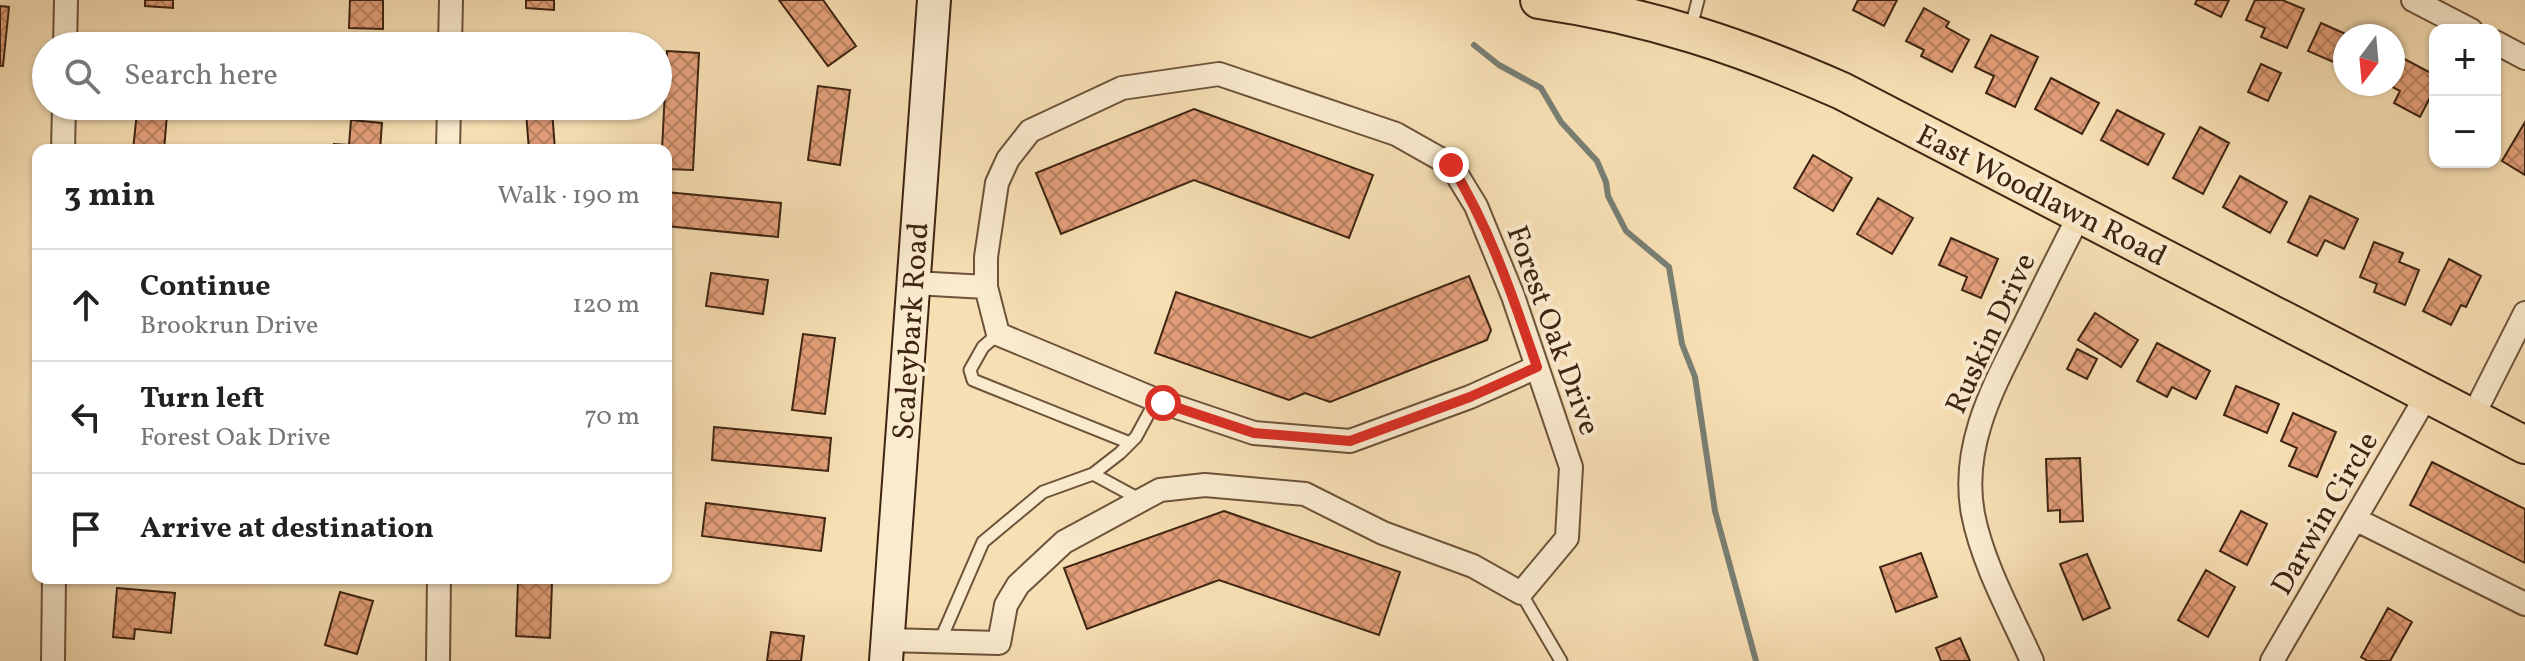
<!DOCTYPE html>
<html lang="en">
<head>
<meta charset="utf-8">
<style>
	body { margin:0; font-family:Vollkorn,serif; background:#f6f6f6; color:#222 }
	.controls { position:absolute; right:24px; top:24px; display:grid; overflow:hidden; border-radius:16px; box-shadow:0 2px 6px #0004 }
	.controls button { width:72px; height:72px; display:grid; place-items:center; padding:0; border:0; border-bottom:2px solid #e0e0e0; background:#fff; color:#222; font:40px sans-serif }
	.compass { position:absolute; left:2333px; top:24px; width:72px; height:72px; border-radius:50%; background:#fff; box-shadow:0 2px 6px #0004; rotate:196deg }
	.stop { position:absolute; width:24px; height:24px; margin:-18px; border:6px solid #d93025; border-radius:50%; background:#fff }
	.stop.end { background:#d93025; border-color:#fff; box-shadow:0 2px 8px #0008 }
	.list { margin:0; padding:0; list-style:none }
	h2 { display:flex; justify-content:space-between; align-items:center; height:104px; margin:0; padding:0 32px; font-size:34px }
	h2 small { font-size:26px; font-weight:400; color:#767676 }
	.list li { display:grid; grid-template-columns:52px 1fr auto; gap:24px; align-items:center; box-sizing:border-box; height:112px; padding:0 32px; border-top:2px solid #e0e0e0 }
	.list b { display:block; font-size:30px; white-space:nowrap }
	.list p { margin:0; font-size:26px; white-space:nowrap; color:#767676 }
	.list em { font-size:26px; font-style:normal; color:#767676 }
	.icon { flex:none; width:44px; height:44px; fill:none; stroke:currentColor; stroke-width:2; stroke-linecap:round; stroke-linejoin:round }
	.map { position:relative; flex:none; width:2525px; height:661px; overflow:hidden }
	.search { position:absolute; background:#fff; box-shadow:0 2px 6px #0004; left:32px; top:32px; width:640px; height:88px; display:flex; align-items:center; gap:20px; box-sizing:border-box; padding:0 28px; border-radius:44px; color:#767676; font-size:30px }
	.panel { position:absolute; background:#fff; box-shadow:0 2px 6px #0004; left:32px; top:144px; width:640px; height:440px; border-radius:16px }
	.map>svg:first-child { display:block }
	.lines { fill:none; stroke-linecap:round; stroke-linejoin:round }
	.stream { stroke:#787f74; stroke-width:6 }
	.building { fill:url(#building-cross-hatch); stroke:#3e2412; stroke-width:2 }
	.lane-casing { stroke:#6c533a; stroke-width:15 }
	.street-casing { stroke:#6c533a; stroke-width:26 }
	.secondary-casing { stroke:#3e2412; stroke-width:36 }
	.primary-casing { stroke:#3e2412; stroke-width:40 }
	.lane { stroke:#faeace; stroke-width:11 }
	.street { stroke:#faeace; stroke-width:22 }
	.secondary { stroke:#faeace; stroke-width:32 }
	.primary { stroke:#f7dfb4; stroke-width:36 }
	.route { stroke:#d93025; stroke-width:10 }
	.labels { text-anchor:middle; stroke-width:8; stroke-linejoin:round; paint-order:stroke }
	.street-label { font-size:30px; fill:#3e2412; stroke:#faeace }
</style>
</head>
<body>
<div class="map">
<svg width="2525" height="661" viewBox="0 0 2525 661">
	<defs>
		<pattern id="building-cross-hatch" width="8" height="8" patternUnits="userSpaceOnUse" patternTransform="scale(2)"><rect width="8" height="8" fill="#e39f79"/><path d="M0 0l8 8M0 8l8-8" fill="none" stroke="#b98162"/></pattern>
	</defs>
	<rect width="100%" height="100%" fill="#f7dfb4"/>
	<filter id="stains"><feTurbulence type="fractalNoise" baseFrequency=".0025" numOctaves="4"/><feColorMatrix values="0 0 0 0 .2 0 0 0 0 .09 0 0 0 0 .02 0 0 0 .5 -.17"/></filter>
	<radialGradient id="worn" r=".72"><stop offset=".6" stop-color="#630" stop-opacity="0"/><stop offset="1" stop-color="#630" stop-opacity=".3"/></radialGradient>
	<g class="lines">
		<path class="stream" d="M1474,45L1499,65L1541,88L1561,122L1597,161L1606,182L1608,196L1626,231L1669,267L1682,344L1695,377L1715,511L1756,661"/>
	</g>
	<path class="building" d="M145,0H173V8L145,6Z
		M350,0H383V29L349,28Z
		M526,0H554V10L526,8Z
		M779,0H823L856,46L828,66Z
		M1858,0H1897L1884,26L1853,10Z
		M2197,0H2229L2221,17L2195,4Z
		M2255,0H2282L2304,9L2287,48L2261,37L2265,28L2246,20Z
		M0,6L9,7L3,66H0Z
		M1924,8L1949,22L1946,27L1969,40L1952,72L1921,56L1924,50L1906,41Z
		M2321,23L2350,36H2345V67L2308,51Z
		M559,35L560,46H525V36Z
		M1991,35L2038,57L2015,107L1986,93L1994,76L1975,67Z
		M134,40L170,42L169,46H134Z
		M667,51L699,53L693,170L666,169V150H662Z
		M2393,53L2435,75V88L2420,117L2394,103L2400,91L2387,84H2393Z
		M2261,64L2281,73L2268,101L2248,92Z
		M2051,78L2099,103L2082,134L2035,109Z
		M818,86L850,90L840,165L808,160Z
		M1194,109L1373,175L1349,238L1194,180L1061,234L1036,173Z
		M552,110L555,150H529L526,112Z
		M2117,110L2164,134L2148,165L2101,140Z
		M137,112L167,115L164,150H133Z
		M351,120L382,123L380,150H334V144L349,145Z
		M2525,122V175L2502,161Z
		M2200,127L2229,143L2203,194L2173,178Z
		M1813,155L1852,178L1833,211L1794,188Z
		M2240,176L2287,202L2270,233L2223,207Z
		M666,192L781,203L778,237L666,226Z
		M2310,196L2358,219L2344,249L2325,240L2317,256L2288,242Z
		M1878,198L1913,218L1892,254L1857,234Z
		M1951,238L1998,259L1981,298L1962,290L1967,277L1939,265Z
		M2374,242L2403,253L2399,262L2419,270L2405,305L2374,292L2377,284L2360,277Z
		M2449,259L2481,276L2466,307L2461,305L2451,325L2423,311Z
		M711,273L768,280L763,314L706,306Z
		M1469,276L1491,330L1487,340L1330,402L1305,393L1289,400L1155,353L1176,292L1311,338Z
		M2095,313L2138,340L2121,367L2078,340Z
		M803,334L835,338L825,414L792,410Z
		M2157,343L2210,371L2196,399L2172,387L2167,397L2137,381Z
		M2077,349L2097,359L2087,379L2067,369Z
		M2236,386L2279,404L2267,433L2224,415Z
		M2293,413L2336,432L2317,477L2289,466L2297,448L2281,441Z
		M714,427L831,438L828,471L712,460Z
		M2080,458L2083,521L2060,522V510L2048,511L2046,459Z
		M2432,462L2525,509V563L2410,505Z
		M706,503L825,518L821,551L702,536Z
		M1224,511L1400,572L1379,635L1219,580L1087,629L1064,568Z
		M2241,511L2267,524L2247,565L2220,551Z
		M1921,553L1937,597L1896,612L1880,567Z
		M2087,554L2110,608L2083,620L2060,564Z
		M2206,570L2235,587L2208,637L2178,620Z
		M518,582L552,583L550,638L516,636Z
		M117,588L175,593L171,633L135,629L134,639L113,637Z
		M340,592L373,601L357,654L325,645Z
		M2388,608L2412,622L2390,661H2368L2361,657Z
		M771,632L804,636L801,661H767Z
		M1960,638L1970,661H1941L1936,648Z"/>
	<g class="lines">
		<g class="lane-casing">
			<path id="lane" d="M1691,27L1698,0
				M998,334L983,347L970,370L973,380L1130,443
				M1093,474L1141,500
				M1521,593L1561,661
				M940,641L983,542L1043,492L1093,474L1120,453L1136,437L1156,400"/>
		</g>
		<g class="street-casing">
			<path id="street" d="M2413,0L2471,30
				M2495,42L2525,58
				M65,46L66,0
				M450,46L451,0
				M63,150L64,106
				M448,150L449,106
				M914,283L986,287L998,334L1156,400L1254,433L1350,441L1470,397L1537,367
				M2472,418L2525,313
				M2355,519L2525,604
				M887,640L999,643L1006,605L1018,585L1064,542L1160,490L1205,485L1305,494L1383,533L1473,566L1521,593L1567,538L1571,467L1513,296L1476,206L1451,165L1396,134L1219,74L1122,88L1030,131L1008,159L997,183L986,257V287
				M53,661L54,578
				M438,661L439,578
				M2032,661C2011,614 1983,565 1973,514C1960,444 1995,384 2025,324C2043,287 2061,251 2080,214
				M2272,661L2427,395"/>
		</g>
		<g class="secondary-casing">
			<path id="secondary" d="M886,661L934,0"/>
		</g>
		<g class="primary-casing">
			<path id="primary" d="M1539,0C1650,16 1740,46 1842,91L2525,445"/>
		</g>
		<use href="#lane" class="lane"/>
		<use href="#street" class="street"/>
		<use href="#secondary" class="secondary"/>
		<use href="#primary" class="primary"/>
	</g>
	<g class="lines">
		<path class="route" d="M1163,403L1254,433L1350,441L1470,397L1537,367C1513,297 1490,228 1451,165"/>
	</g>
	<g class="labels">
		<g class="street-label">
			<text transform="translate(2042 195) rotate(27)" y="10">East Woodlawn Road</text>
			<text transform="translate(1554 330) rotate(70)" y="10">Forest Oak Drive</text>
			<text transform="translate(910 331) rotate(-86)" y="10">Scaleybark Road</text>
			<text transform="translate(1990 333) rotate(-65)" y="10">Ruskin Drive</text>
			<text transform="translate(2324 513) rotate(-60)" y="10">Darwin Circle</text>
		</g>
	</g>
	<rect width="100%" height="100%" filter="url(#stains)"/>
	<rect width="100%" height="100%" fill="url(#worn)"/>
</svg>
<div class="controls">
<button>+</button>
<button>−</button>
</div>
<svg class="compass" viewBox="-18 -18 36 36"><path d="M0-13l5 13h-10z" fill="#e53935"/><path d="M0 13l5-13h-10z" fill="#767676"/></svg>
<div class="stop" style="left:1163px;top:403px"></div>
<div class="stop end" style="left:1451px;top:165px"></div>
<div class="search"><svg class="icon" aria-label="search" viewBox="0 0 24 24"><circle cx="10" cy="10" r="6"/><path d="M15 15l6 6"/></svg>Search here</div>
<section class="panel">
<h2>3 min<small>Walk · 190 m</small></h2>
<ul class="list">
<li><svg class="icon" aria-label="ahead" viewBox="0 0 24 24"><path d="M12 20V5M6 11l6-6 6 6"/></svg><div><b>Continue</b><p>Brookrun Drive</p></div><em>120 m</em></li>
<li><svg class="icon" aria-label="left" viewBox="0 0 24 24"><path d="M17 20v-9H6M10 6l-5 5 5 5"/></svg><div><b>Turn left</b><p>Forest Oak Drive</p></div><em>70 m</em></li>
<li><svg class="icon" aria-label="arrive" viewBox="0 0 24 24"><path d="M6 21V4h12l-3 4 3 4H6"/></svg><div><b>Arrive at destination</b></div></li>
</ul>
</section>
</div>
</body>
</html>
